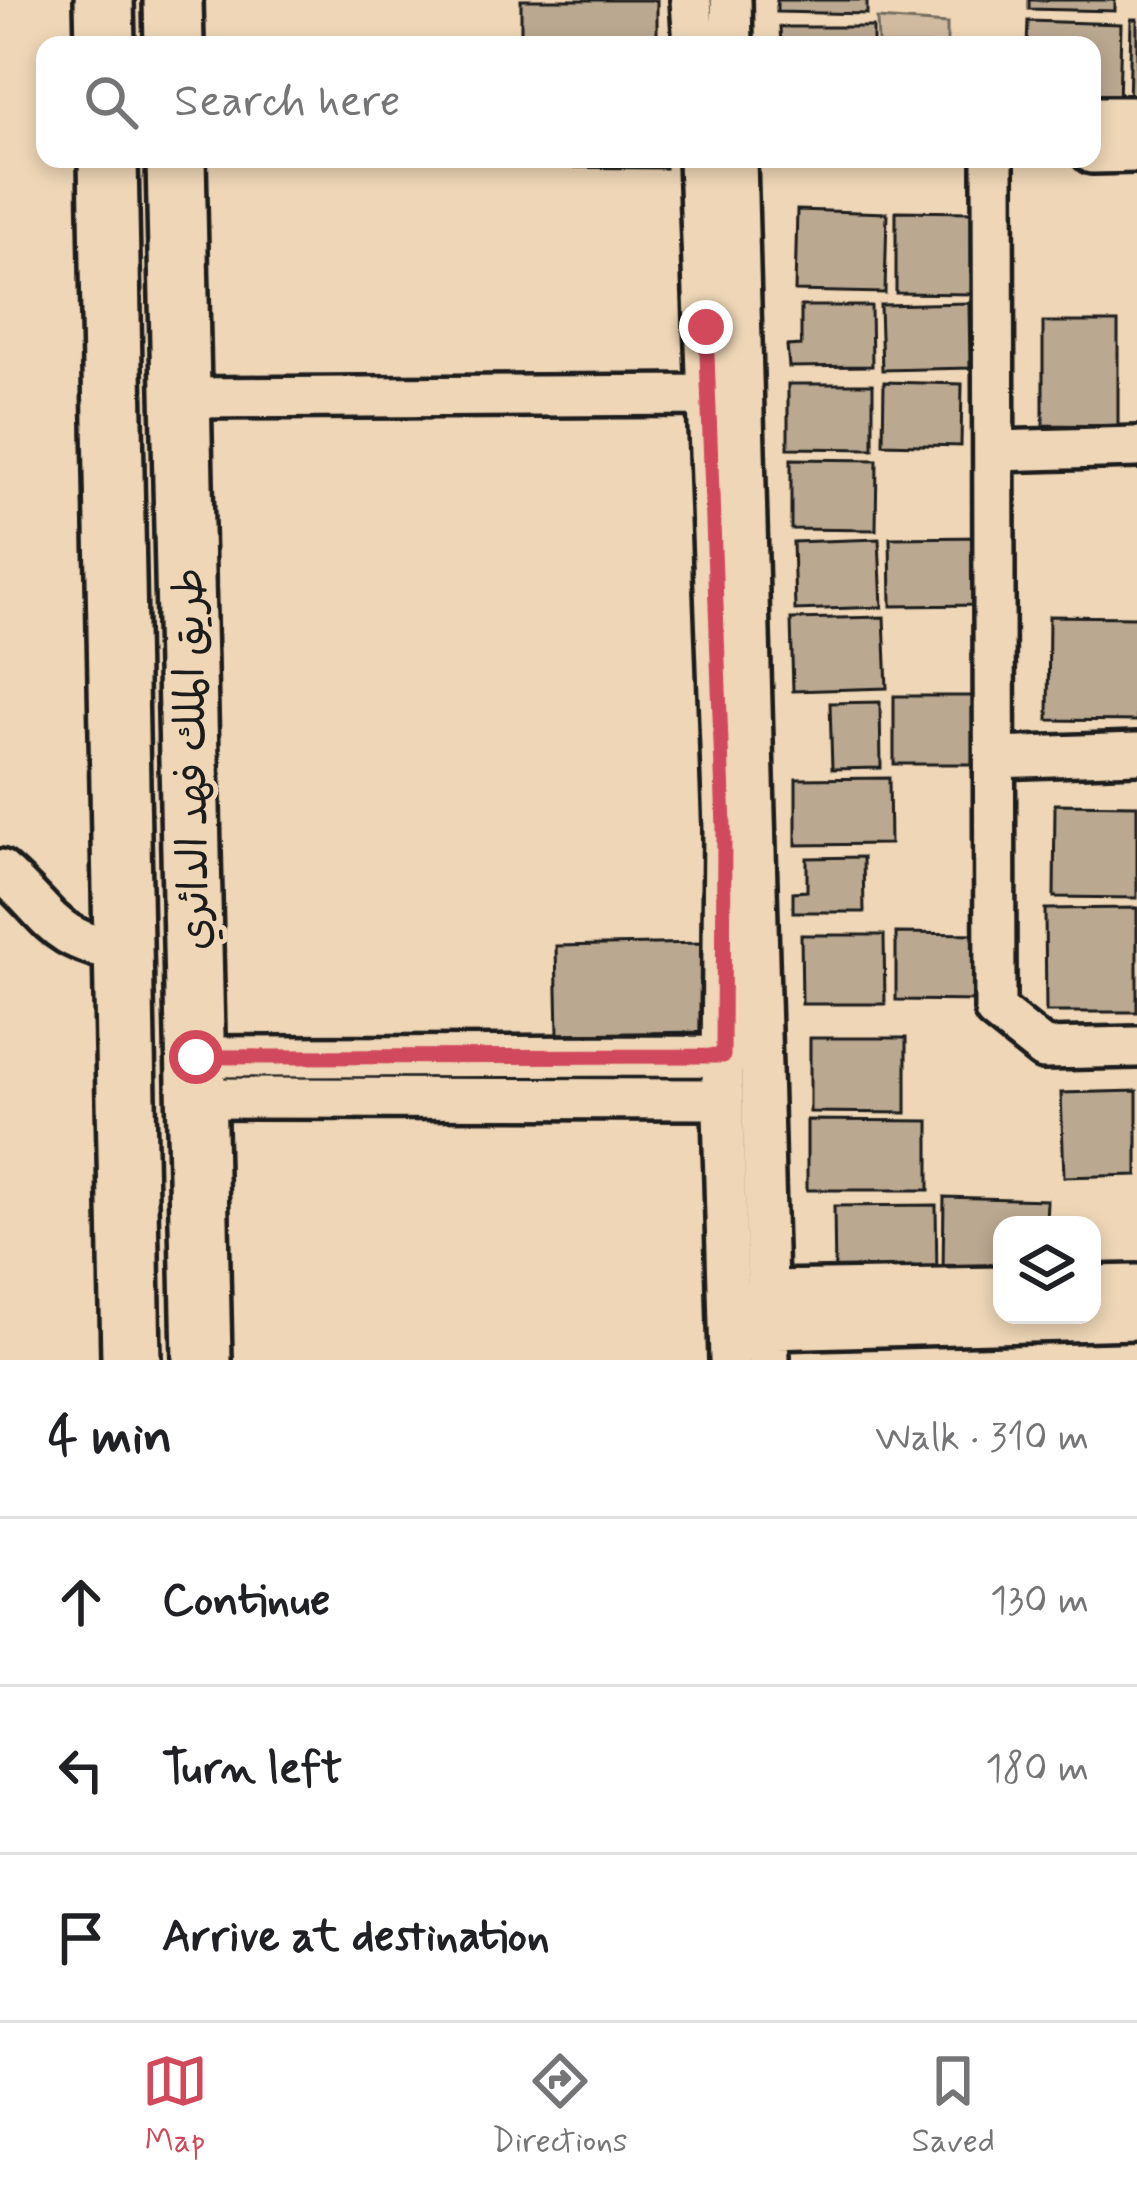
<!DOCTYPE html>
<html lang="en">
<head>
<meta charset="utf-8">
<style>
	body { margin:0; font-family:Mynerve,"Playpen Sans Arabic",sans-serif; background:#f2f2f2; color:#202124 }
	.controls { position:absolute; right:36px; bottom:36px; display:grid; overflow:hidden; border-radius:24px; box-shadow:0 6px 18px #0003 }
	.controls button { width:108px; height:108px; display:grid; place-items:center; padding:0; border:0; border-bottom:3px solid #e0e0e0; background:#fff; color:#202124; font:60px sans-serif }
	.stop { position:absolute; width:36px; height:36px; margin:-27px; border:9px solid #d1495b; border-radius:50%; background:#fff }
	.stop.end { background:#d1495b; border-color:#fff; box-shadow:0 3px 12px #0008 }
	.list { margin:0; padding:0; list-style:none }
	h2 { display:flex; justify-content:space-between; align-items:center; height:156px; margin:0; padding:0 48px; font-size:51px }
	h2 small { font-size:39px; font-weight:400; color:#757577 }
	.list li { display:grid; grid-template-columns:78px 1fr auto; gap:36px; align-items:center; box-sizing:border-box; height:168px; padding:0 48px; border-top:3px solid #e0e0e0 }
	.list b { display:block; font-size:45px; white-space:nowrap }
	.list em { font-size:39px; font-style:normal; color:#757577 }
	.icon { flex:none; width:66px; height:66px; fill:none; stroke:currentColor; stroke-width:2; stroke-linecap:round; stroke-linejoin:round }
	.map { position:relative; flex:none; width:1137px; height:1360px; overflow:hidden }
	.search { position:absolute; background:#fff; box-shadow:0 6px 18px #0003; left:36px; right:36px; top:36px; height:132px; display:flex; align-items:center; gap:30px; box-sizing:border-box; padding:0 42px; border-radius:24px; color:#757577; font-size:45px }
	.sheet { height:660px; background:#fff }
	nav { display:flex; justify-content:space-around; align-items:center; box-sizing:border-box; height:168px; border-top:3px solid #e0e0e0; background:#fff; font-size:33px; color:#757577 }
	nav a { display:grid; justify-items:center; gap:6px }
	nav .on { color:#d1495b }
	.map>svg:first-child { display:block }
	.green { fill:#d0bba0; stroke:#766c5e; stroke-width:3 }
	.building { fill:#baa890; stroke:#1c1c1c; stroke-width:3 }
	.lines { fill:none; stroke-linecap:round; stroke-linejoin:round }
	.minor-casing { stroke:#1c1c1c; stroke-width:48 }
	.highway-casing { stroke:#1c1c1c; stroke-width:66 }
	.minor { stroke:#eed6b6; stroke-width:39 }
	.highway { stroke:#eed6b6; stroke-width:57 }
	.route { stroke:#d1495b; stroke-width:15 }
	.labels { text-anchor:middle; stroke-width:10; stroke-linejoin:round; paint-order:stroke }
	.street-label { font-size:42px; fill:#1c1c1c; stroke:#eed6b6 }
</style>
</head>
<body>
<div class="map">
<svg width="1137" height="1360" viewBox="0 0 1137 1360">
	<rect width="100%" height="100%" fill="#eed6b6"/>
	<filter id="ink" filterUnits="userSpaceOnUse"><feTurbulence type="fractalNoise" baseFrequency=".00833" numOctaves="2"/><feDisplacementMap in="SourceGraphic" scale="24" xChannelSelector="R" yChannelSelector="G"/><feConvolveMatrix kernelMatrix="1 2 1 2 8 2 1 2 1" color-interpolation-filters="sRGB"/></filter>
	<g filter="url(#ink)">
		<path class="green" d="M877,19L947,24V45H878Z"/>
		<path class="building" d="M521,0H657V45H521Z
			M777,0H867V14L777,12Z
			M1029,0H1115V11L1029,9Z
			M1131,19H1137V107H1129Z
			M1028,21L1121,24L1119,106L1092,105V45H1027Z
			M780,27H873V45H781Z
			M526,159H665V168L526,167Z
			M797,210L887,213L885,293L795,291Z
			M896,211L973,212V294L896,293Z
			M969,303L970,368L882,370L880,305Z
			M801,306H871L872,366L789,367L787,346L801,345Z
			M1043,322H1118V426L1043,425Z
			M884,382L962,384L961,446L883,444Z
			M788,384H873V449L788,448Z
			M791,459L877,460L876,530L791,529Z
			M986,537L987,605L891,606L890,538Z
			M879,539L882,607L795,610L793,542Z
			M1049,616L1137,617V721L1048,720Z
			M884,617L887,688L793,691L791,619Z
			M894,696H985L986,764H894Z
			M880,702L881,768L832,769L830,703Z
			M889,778L890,844L796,845V779Z
			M1055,804L1137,805V898L1054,897Z
			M863,857L864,912H793V892L807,891V858Z
			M1137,908V1012H1046L1045,909Z
			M896,933L981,934V1001L896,1000Z
			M801,935H884L885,1004H802Z
			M703,943L705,1032L558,1034L556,946Z
			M810,1038H906V1113L810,1112Z
			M1137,1091V1175L1064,1177L1061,1093Z
			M807,1120L929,1121V1190H807Z
			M944,1197L1047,1200L1046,1225H1002V1274L943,1272Z
			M936,1205L937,1278H835L834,1206Z"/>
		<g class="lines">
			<g class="minor-casing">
				<path id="minor" d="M691,0L694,45
					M731,0L732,45
					M1092,117H1137
					M1092,153L1137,152
					M699,159L724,827L722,1074L730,1360
					M736,159L769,1360
					M993,159L995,1010L1044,1049L1137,1047
					M182,398L709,395
					M994,451L1137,447
					M995,758L1137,753
					M0,870C55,917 46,937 125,953
					M197,1057L723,1056
					M197,1098L722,1099
					M1092,1286L1137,1285
					M768,1291L1002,1287
					M769,1329L1137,1319"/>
			</g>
			<g class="highway-casing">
				<path id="highway" d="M104,0L105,45
					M173,0L174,45
					M108,159L131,1360
					M176,159L202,1360"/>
			</g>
			<use href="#minor" class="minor"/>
			<use href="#highway" class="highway"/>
		</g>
	</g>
	<g class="lines" filter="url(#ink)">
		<path class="route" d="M196,1057L723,1056L724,827L706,327"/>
	</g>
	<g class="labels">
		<g class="street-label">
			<text transform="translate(190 759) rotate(-91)" y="15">طريق الملك فهد الدائري</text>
		</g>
	</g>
</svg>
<div class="controls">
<button><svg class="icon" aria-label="layers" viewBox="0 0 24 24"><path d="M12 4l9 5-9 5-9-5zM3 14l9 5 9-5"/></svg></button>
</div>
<div class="stop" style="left:196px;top:1057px"></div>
<div class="stop end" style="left:706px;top:327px"></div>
<div class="search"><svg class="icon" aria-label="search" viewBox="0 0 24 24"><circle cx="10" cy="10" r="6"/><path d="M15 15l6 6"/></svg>Search here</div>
</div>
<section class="sheet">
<h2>4 min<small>Walk · 310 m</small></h2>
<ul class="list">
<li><svg class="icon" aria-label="ahead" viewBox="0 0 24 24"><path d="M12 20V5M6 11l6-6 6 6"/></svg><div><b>Continue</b></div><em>130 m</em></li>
<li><svg class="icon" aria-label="left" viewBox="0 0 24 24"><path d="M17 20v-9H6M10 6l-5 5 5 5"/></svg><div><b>Turn left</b></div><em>180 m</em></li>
<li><svg class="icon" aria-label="arrive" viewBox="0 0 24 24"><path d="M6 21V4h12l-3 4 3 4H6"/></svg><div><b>Arrive at destination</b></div></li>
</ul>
</section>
<nav>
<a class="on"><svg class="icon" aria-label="map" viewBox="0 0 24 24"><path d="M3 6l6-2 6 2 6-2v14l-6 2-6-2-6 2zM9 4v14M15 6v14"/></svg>Map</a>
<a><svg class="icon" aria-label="directions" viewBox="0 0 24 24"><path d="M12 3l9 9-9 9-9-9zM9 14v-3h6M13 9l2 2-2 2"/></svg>Directions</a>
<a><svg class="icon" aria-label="saved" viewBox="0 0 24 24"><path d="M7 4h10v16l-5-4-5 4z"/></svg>Saved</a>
</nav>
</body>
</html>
